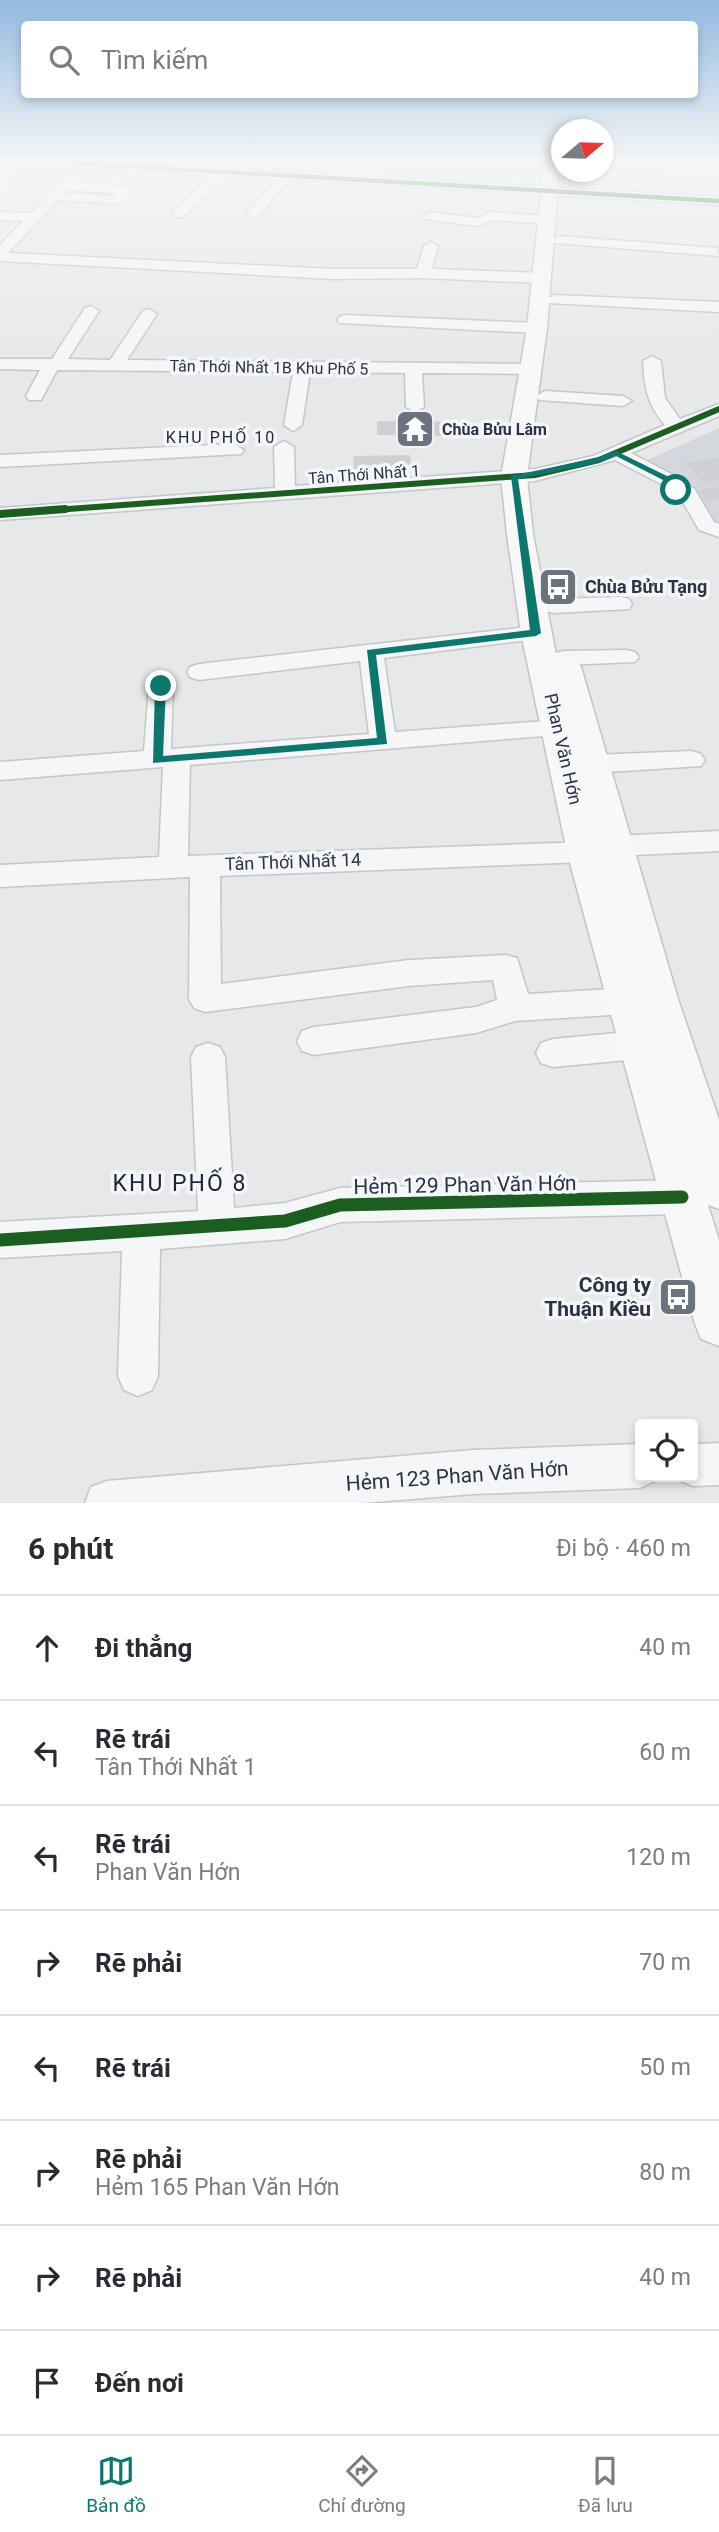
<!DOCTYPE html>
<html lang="vi">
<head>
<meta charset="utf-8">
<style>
	body { margin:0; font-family:Roboto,sans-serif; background:#f2f2f3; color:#2b2b33 }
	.controls { position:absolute; right:21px; bottom:21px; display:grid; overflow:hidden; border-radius:7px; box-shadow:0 4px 10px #0003 }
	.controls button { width:63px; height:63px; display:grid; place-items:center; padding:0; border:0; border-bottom:2px solid #e1e1e2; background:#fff; color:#2b2b33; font:35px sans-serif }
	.compass { position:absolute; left:551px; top:119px; width:63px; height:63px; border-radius:50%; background:#fff; box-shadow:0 4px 10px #0003; rotate:71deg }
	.stop { position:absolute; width:21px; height:21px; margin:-16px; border:5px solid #0f766e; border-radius:50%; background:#fff }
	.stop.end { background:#0f766e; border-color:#fff; box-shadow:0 2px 7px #0008 }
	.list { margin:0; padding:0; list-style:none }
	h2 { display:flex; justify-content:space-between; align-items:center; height:91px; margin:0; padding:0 28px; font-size:30px }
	h2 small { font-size:23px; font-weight:400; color:#7c7c81 }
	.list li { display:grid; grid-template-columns:46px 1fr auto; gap:21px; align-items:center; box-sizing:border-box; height:105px; padding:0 28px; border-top:2px solid #e1e1e2 }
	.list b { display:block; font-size:26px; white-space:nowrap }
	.list p { margin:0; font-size:23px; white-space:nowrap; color:#7c7c81 }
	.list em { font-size:23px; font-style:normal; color:#7c7c81 }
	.icon { flex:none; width:38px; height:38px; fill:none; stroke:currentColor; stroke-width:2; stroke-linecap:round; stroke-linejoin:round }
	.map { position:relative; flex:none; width:719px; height:1503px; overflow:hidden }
	.search { position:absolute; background:#fff; box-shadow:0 4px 10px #0003; left:21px; right:21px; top:21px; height:77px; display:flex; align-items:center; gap:18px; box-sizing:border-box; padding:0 24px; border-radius:7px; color:#7c7c81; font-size:26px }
	.sheet { height:931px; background:#fff }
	nav { display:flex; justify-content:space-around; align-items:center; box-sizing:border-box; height:98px; border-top:2px solid #e1e1e2; background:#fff; font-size:19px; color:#7c7c81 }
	nav a { display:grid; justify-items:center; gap:4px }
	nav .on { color:#0f766e }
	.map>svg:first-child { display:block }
	.built { fill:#d4d7dd }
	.building { fill:#ced0d3 }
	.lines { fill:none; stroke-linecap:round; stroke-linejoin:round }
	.minor-casing { stroke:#c4c6c8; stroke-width:3 }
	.major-casing { stroke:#c2c5c8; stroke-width:3 }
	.minor { fill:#f5f6f7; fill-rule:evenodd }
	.major { fill:#f8f8f8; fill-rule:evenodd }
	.cycleway-far3-casing { stroke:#f4f6f9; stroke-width:7 }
	.cycleway-far2-casing { stroke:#f4f6f9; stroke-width:9 }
	.cycleway-far1-casing { stroke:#f4f6f9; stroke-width:11 }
	.cycleway-casing { stroke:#f4f6f9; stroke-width:18 }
	.cycleway-far3 { stroke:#1b5e20; stroke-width:4.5 }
	.cycleway-far2 { stroke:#1b5e20; stroke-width:6 }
	.cycleway-far1 { stroke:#1b5e20; stroke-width:8 }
	.cycleway { stroke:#1b5e20; stroke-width:13 }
	.route { fill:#0f766e }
	.labels { text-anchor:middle; stroke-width:7; stroke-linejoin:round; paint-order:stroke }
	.far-street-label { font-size:16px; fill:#2b3445; stroke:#f4f6f9 }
	.far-poi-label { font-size:16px; font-weight:bold; fill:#2b3445; stroke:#f4f6f9; text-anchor:start }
	.far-neighbourhood-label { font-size:16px; letter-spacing:2px; fill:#1d2536; stroke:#f4f6f9 }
	.poi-label { font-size:18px; font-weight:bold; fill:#2b3445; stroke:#f4f6f9; text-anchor:start }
	.street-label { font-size:18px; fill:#2b3445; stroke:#f4f6f9 }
	.near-street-label { font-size:21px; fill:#2b3445; stroke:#f4f6f9 }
	.near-poi-label { font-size:21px; font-weight:bold; fill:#2b3445; stroke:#f4f6f9; text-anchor:end }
	.near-neighbourhood-label { font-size:23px; letter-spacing:2px; fill:#1d2536; stroke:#f4f6f9 }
</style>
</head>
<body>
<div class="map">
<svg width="719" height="1503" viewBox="0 0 719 1503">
	<rect width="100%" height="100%" fill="#e6e8ea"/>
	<path class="built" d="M719,428V526H711L680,488L641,463Z"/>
	<path class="building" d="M377,421L452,422L453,436L377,435Z
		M410,455L412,469L354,470L353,456Z
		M719,458V479L702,482L684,463Z
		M719,487V499L708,501L698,490Z"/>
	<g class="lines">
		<g class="minor-casing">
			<path id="minor" d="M14,162H27L5,192L0,193V180Z
				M53,162H128L719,197V205L290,179L258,217L253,218L246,214L277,179L225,176L183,217H173V211L211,175L59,166Z
				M670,165L719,169V177L666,172L664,169Z
				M65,181L126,186L133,190L122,203L117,204L58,200L8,253L333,269H417L424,246L431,242L438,246L432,269L542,273L550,278L542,283L423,278L333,279L0,261V245L23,221L0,220V212L31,213L60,182ZM67,190L116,193L114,196L65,193Z
				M430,212L477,218L490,212L547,216L554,220L547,224L493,220L477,226L425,219L423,216Z
				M559,236L717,248L719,256L554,243L552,240Z
				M554,295L719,302V312L548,303L546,300Z
				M91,306L99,311L68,359L110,360L143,311L149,309L157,314L127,360L532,364L541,369L532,374L422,373L424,407L415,412L406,407L405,373L310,372L302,425L293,431L284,425L293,372L57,370L41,400H29L26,396L40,370L0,369V359H52L85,308Z
				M345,315L537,323L545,328L537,333L339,323L337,320L339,317Z
				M652,356L661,361L665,398L680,419L719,404V416L631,453L677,477L684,486L694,488L714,522L719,524V537L699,530L680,497L671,495L663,485L615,460L535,481L0,520V508L275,488L274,447L284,441L294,447L295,486L535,469L593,456L665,425C648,406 644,387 643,361Z
				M545,391L623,396L632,401L623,406L539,400L536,396Z
				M234,444L244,450L241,454L0,467V455Z
				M621,597L629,599L632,604L629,609L554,613L546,611L543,606L546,601L554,599Z
				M536,626L544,628L548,633L544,638L384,658L395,732L559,720L568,722L572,728L568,734L190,765L188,856L585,842L595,845L599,852L595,859L585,862L220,876L221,984L409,960L506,955L517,958L528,994L626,988L637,992L642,1001L637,1010L626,1014L515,1021L476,1033L314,1055L302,1051L297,1041L302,1031L314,1027L476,1007L497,1000L493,980L409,986L205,1012L194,1008L189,999L190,877L0,887V865L159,857L163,767L0,780V762L144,751L149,686L152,680L161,678L170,680L173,686L171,749L369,734L360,661L199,680L190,677L187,672L190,667L199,664Z
				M627,650L635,652L639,657L635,662L564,665L555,663L552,658L555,653L564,651Z
				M692,751L701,754L705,760L701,766L593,773L584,770L580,764L584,758L593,755Z
				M719,831V851L614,856L604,853L600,846L604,839L614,836Z
				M638,1031L650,1035L655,1045L650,1055L638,1059L553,1067L541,1063L536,1053L541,1043L553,1039Z
				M208,1043L220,1047L225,1057L234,1208L285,1203L340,1188L682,1180L695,1185L700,1197L695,1209L682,1214L340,1222L285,1239L160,1249L158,1376L152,1390L138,1396L124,1390L118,1376L122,1251L0,1258V1222L198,1211L191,1057L196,1047Z
				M719,1443V1485L693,1486L678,1480L676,1477H693V1444Z
				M640,1444V1477H657L655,1481L640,1488L473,1494L363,1503H85L91,1487L107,1481L473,1450Z"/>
		</g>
		<g class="major-casing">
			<path id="major" d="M544,162H560L547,328L527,477L533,534L557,660L566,657L577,660L581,667L678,999L719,1120V1209L708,1205L719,1240V1346L701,1339L694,1321L567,852L521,633L507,534L501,477L527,328Z"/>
		</g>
		<use href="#minor" class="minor"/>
		<use href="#major" class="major"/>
		<g class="cycleway-far3-casing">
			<path id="cycleway-far3" d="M59,162L719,201"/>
		</g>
		<g class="cycleway-far2-casing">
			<path id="cycleway-far2" d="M41,511L535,475L599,460L719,409"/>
		</g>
		<g class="cycleway-far1-casing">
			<path id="cycleway-far1" d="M0,514L65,509"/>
		</g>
		<g class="cycleway-casing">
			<path id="cycleway" d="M0,1240L285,1221L340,1205L682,1197"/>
		</g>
		<use href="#cycleway-far3" class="cycleway-far3"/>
		<use href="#cycleway-far2" class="cycleway-far2"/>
		<use href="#cycleway-far1" class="cycleway-far1"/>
		<use href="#cycleway" class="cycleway"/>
	</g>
	<linearGradient id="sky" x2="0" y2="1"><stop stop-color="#93bae0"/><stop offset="0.43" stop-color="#f4f5f6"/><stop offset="1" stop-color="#f4f5f6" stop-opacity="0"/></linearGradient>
	<rect width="719" height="373" fill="url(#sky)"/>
	<path class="route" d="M616,451L673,479L681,490L673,492L667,482L616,456L598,463L518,479L541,633L536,636L376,655L387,744L153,763L155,686L161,682L166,686L163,756L377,738L367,650L530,630L511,476L596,458Z"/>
	<defs>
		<g id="temple-square" transform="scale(2.0125)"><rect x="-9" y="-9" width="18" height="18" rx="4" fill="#6c737f" stroke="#f4f6f9"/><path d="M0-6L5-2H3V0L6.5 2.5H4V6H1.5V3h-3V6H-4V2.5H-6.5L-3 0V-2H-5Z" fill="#fff"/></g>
		<g id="bus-square" transform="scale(2.0125)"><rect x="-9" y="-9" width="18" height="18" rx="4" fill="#6c737f" stroke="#f4f6f9"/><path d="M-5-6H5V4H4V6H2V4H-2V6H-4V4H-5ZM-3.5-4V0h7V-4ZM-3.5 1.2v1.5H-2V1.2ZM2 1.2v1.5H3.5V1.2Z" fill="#fff"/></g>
	</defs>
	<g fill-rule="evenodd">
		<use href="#temple-square" x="415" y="429"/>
		<use href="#bus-square" x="558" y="587"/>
		<use href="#bus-square" x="678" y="1297"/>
	</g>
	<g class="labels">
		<g class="far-street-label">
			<text transform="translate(269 367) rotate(1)" y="6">Tân Thới Nhất 1B Khu Phố 5</text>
			<text transform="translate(364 474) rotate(-4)" y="6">Tân Thới Nhất 1</text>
		</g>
		<g class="far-poi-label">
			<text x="442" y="435">Chùa Bửu Lâm</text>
		</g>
		<g class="far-neighbourhood-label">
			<text x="221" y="443">KHU PHỐ 10</text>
		</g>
		<g class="poi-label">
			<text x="585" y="593">Chùa Bửu Tạng</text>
		</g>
		<g class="street-label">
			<text transform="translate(563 749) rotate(77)" y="6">Phan Văn Hớn</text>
			<text transform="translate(293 862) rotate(-2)" y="6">Tân Thới Nhất 14</text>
		</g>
		<g class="near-street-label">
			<text transform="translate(465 1185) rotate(-1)" y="7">Hẻm 129 Phan Văn Hớn</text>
			<text transform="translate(457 1476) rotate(-4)" y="7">Hẻm 123 Phan Văn Hớn</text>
		</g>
		<g class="near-poi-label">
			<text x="651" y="1292">Công ty<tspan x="651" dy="24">Thuận Kiều</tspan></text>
		</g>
		<g class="near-neighbourhood-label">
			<text x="180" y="1191">KHU PHỐ 8</text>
		</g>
	</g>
</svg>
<div class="controls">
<button><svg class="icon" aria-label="locate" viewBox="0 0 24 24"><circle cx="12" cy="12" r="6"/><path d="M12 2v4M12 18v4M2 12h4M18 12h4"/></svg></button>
</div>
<svg class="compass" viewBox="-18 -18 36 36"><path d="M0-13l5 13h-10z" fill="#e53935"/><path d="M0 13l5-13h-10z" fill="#7c7c81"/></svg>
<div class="stop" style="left:676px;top:490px"></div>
<div class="stop end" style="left:161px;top:686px"></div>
<div class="search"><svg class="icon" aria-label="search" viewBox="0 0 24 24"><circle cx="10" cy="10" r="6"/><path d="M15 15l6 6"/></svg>Tìm kiếm</div>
</div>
<section class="sheet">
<h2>6 phút<small>Đi bộ · 460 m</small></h2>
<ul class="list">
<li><svg class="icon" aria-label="ahead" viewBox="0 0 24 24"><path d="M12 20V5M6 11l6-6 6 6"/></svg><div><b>Đi thẳng</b></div><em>40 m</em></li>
<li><svg class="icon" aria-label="left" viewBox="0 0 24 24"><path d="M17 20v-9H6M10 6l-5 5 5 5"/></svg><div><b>Rẽ trái</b><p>Tân Thới Nhất 1</p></div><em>60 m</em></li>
<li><svg class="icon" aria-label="left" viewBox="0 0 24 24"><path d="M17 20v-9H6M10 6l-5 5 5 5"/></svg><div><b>Rẽ trái</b><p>Phan Văn Hớn</p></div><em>120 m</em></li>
<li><svg class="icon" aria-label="right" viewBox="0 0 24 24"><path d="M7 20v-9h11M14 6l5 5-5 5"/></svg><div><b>Rẽ phải</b></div><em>70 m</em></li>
<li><svg class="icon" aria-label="left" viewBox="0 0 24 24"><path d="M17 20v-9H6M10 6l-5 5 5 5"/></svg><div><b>Rẽ trái</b></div><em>50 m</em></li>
<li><svg class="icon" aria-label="right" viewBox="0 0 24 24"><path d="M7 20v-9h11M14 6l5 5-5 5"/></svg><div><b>Rẽ phải</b><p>Hẻm 165 Phan Văn Hớn</p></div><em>80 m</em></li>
<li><svg class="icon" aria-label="right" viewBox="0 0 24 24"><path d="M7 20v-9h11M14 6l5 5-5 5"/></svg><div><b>Rẽ phải</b></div><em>40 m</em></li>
<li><svg class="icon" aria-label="arrive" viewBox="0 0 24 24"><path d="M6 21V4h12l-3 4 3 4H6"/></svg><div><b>Đến nơi</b></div></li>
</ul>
</section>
<nav>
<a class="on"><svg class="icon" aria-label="map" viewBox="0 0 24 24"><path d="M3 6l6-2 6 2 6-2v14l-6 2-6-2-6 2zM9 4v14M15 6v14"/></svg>Bản đồ</a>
<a><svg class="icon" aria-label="directions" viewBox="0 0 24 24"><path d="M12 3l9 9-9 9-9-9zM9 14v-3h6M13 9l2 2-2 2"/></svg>Chỉ đường</a>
<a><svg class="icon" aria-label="saved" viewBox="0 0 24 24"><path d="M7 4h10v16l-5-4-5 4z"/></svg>Đã lưu</a>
</nav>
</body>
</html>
